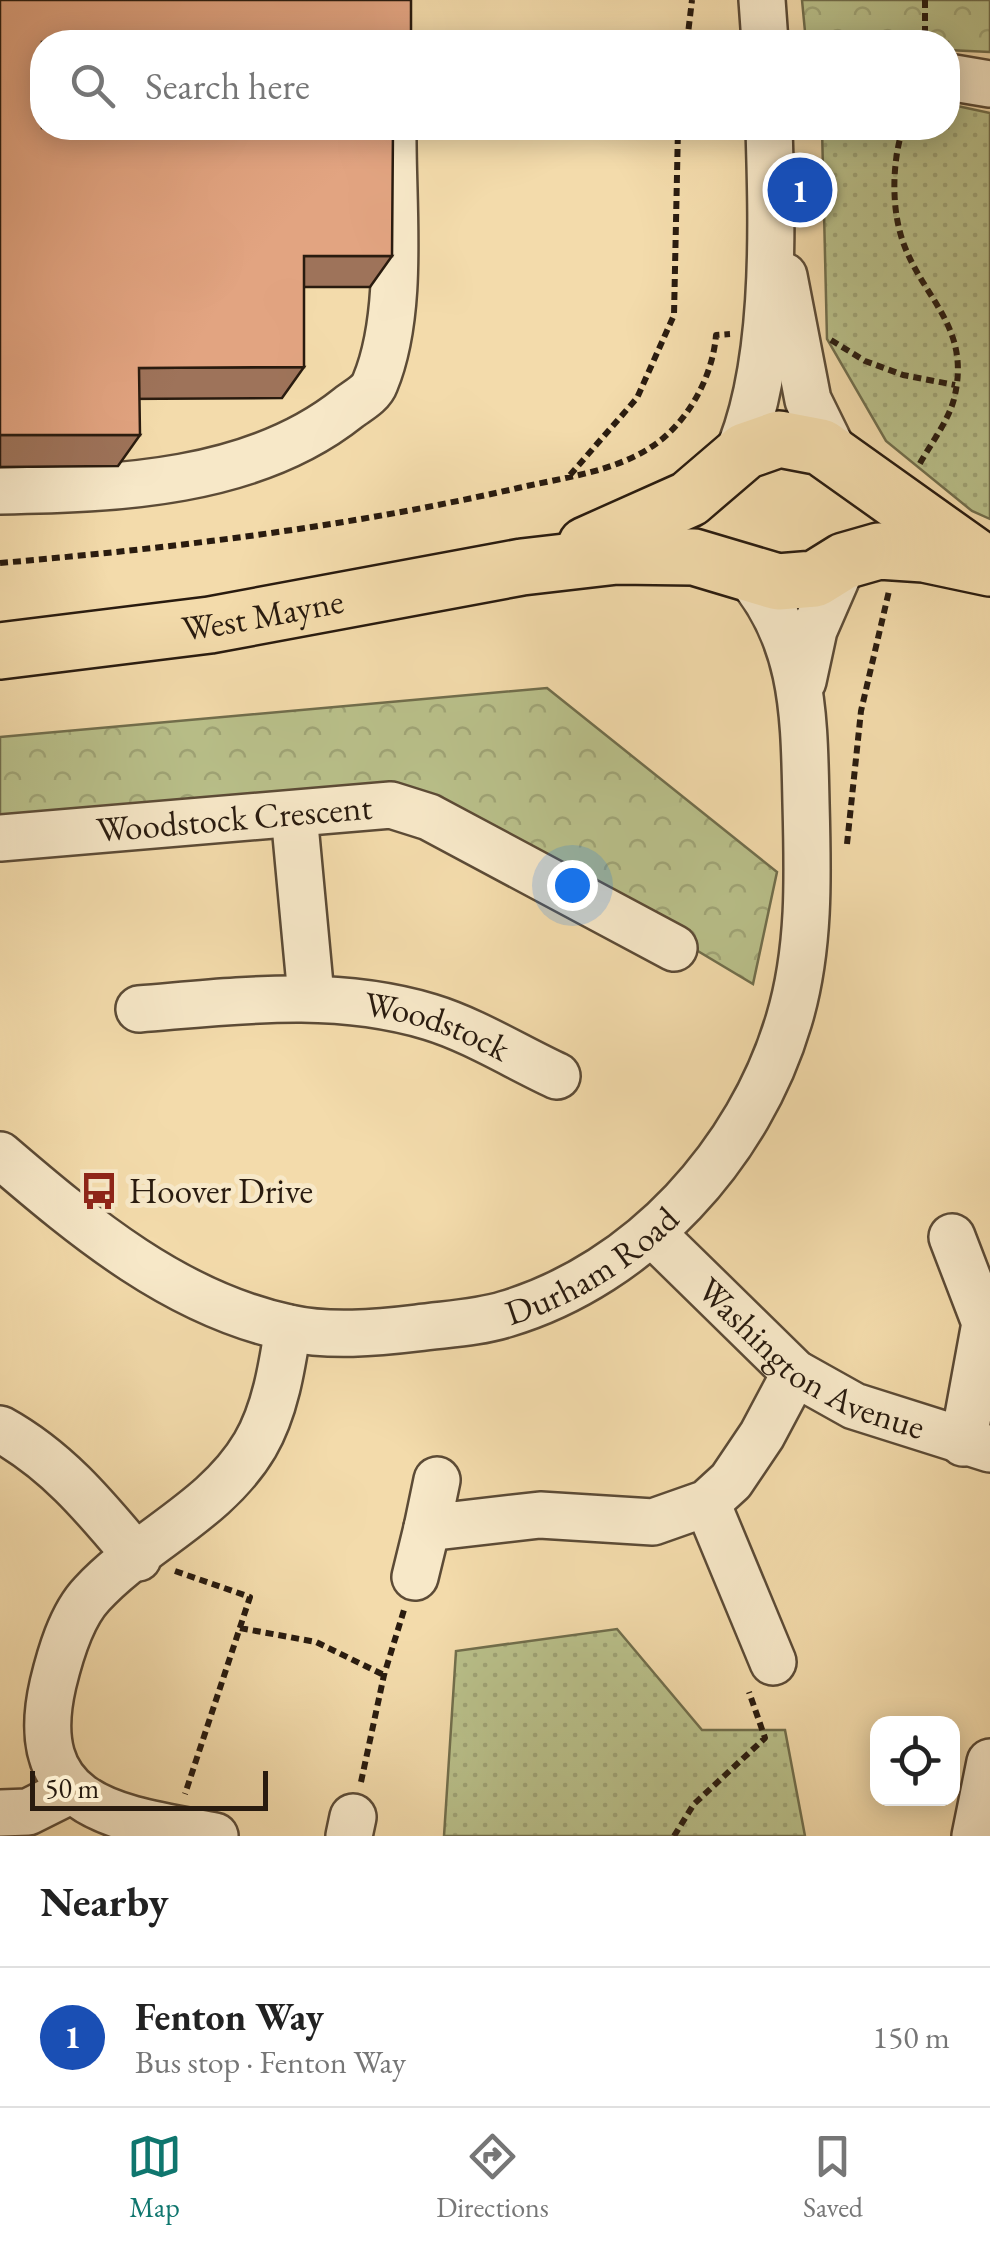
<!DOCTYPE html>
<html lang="en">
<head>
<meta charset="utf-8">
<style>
	body { margin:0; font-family:"EB Garamond",serif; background:#f6f6f6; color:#222 }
	.controls { position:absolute; right:30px; bottom:30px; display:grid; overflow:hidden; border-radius:20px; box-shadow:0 5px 25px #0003 }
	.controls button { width:90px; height:90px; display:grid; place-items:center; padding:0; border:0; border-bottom:2px solid #e0e0e0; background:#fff; color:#222; font:50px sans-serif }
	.scale { position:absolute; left:30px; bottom:25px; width:238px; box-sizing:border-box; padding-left:10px; border:5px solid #291b0f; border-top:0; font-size:28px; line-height:35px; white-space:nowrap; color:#291b0f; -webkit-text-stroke:8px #f7e8c8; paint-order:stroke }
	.you { position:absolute; left:572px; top:885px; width:35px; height:35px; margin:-25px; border:8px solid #fff; border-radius:50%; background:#1a73e8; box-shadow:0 0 0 15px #1a73e833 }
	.badge { display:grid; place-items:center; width:65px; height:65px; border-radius:50%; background:#0f766e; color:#fff; font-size:32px; font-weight:700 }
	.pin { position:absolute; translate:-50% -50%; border:5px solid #fff; box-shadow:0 2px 10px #0006 }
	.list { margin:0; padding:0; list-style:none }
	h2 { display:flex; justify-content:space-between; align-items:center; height:130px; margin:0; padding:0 40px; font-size:42px }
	h2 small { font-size:32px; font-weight:400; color:#767676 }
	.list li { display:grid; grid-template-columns:65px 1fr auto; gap:30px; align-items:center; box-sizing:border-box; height:140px; padding:0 40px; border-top:2px solid #e0e0e0 }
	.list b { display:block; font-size:38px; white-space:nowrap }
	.list p { margin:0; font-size:32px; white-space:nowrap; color:#767676 }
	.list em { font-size:32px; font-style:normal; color:#767676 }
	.icon { flex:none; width:55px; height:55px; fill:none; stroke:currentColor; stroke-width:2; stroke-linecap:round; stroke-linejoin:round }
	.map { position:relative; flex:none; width:990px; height:1836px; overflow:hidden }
	.search { position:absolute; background:#fff; box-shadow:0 5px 25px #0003; left:30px; right:30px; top:30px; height:110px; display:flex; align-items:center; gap:25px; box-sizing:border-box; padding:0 35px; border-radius:40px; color:#767676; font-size:38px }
	.sheet { height:270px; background:#fff }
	nav { display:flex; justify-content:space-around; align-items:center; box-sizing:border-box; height:140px; border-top:2px solid #e0e0e0; background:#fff; font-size:28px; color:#767676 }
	nav a { display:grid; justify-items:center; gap:5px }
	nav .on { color:#0f766e }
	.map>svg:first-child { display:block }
	.grass { fill:url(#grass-dots); stroke:#716e4c; stroke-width:2.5 }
	.forest { fill:url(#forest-crowns); stroke:#716e4c; stroke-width:2.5 }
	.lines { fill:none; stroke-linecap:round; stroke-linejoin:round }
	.minor-casing { stroke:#5c4b36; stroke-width:50 }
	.major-casing { stroke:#291b0f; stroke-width:60 }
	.path { stroke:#291b0f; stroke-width:6; stroke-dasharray:8 5; stroke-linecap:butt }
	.minor { stroke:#f7e8c8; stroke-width:45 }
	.major { stroke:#f3dbab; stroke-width:55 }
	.shaded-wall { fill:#9e735a; stroke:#291b0f; stroke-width:2.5 }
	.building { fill:#e2a481; stroke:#291b0f; stroke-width:2.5 }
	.labels { text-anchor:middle; stroke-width:10; stroke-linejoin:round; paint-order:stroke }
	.street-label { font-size:35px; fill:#291b0f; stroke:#f7e8c8 }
	.poi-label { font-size:35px; fill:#291b0f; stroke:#f7e8c8; text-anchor:start }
</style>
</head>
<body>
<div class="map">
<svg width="990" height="1836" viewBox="0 0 990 1836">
	<defs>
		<pattern id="grass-dots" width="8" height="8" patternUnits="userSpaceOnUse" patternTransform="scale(2.5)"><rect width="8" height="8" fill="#b9c08a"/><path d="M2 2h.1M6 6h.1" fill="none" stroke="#9fa476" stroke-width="1.8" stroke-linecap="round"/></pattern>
		<pattern id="forest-crowns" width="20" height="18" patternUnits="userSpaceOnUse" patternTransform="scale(2.5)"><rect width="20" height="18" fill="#b9c08a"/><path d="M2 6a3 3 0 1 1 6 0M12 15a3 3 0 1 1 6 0" fill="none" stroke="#9fa476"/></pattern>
	</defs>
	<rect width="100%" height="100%" fill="#f3dbab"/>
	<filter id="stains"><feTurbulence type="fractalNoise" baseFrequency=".002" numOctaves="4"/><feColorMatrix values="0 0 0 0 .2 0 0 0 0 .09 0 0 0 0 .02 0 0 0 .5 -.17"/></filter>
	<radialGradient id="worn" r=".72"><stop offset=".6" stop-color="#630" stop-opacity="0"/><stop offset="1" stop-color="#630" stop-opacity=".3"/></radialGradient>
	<path class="grass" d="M948,104L990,113V519L972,511L886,441L827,339L822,128H948Z
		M617,1629L702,1730H785L805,1836H444L456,1651Z"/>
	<path class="forest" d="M802,0H990V52L948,50V42H806Z
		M547,688L777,872L753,984L514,841L387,785L0,824V737Z"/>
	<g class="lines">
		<g class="minor-casing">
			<g id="minor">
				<path d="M762,0L765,42"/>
				<path d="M948,77L990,84"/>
				<path d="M784,276L808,400L837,459"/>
				<path d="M734,462C777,372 772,227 769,128"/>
				<path d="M0,491C116,489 253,484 348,408C357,401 371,394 375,383C405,311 392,205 393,128"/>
				<path d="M803,681L814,630L844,561"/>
				<path d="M294,814L311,996"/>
				<path id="s1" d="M0,838L391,805L429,817L674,948"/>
				<path id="s2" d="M139,1009C238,1001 333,988 430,1017C473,1030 516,1057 557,1076"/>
				<path id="s3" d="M0,1155C85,1228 176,1304 289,1328C329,1337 376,1333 417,1328C446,1324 478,1323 506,1314C640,1274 750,1153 789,1020C810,950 808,876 806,803C804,716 805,637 743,569"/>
				<path id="s4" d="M653,1234L795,1373L854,1406L990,1449"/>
				<path d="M952,1237L985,1323L963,1443"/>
				<path d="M0,1429C58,1461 96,1508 138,1558"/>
				<path d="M437,1480L427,1528L540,1515L653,1522L707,1503L731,1481L762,1435L795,1373"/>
				<path d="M707,1503L773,1662"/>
				<path d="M415,1577L427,1528"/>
				<path d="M0,1813L28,1812L72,1790"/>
				<path d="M215,1836C119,1818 24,1810 53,1684C60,1655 71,1616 92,1594C142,1540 216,1511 255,1445C275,1411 282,1367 288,1328"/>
				<path d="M349,1836L353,1817"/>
				<path d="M975,1836L990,1762"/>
			</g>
		</g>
		<g class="major-casing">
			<g id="major">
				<path d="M586,545L689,499L745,451L779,439L821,447L974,556"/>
				<path id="s5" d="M0,651L210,625L522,567L617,556L694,557L778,582L815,579L844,561L879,551L924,554L990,568"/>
			</g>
		</g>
		<path class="path" d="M925,0V42
			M687,42L692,0
			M903,128C892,162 891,208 903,242C923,299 972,327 954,399C948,422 929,446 918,467
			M831,340L865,361L903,375L955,385
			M570,475L637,398L674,315L678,128
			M0,563C174,548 347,527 518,488C566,477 622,471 661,440C692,415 713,373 716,335L730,334
			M847,844L861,711L889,591
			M175,1571L250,1597L185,1794
			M240,1628L316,1642L384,1675
			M361,1782L384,1675L404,1610
			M674,1836L694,1804L765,1738L749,1692"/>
		<use href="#minor" class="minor"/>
		<use href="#major" class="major"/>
	</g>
	<path class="shaded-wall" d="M269,37L365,42H265Z
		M304,256H392L370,287H282Z
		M304,367L282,398L117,399L139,368Z
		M0,435H140L118,466L0,467Z"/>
	<path class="building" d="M0,0H411V42H365L269,37V42H42V128H393L392,256H304V367L139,368L140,435H0Z"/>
	<defs>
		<g id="bus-bare" transform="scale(3)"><path d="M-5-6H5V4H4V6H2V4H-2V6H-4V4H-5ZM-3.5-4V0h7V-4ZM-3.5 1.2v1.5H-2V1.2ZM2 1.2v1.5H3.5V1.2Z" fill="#8f2418" stroke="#f7e8c8" stroke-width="2.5" paint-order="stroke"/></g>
	</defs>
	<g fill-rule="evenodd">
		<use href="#bus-bare" x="99" y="1191"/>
	</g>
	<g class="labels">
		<g class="street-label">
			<text dy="12" stroke="none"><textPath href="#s5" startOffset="265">West Mayne</textPath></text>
			<text dy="12" stroke="none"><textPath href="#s1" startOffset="235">Woodstock Crescent</textPath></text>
			<text dy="12" stroke="none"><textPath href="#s2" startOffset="302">Woodstock</textPath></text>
			<text dy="12" stroke="none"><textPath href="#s3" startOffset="658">Durham Road</textPath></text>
			<text dy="12" stroke="none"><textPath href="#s4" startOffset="205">Washington Avenue</textPath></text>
		</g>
		<g class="poi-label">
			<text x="129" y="1203">Hoover Drive</text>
		</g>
	</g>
	<rect width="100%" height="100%" filter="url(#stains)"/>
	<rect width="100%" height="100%" fill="url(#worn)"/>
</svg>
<div class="controls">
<button><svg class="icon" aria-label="locate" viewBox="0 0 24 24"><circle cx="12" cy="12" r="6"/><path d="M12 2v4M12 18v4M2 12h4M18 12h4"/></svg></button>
</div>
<div class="scale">50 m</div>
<div class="you"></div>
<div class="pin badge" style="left:800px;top:190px;background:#1a4fb4">1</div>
<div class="search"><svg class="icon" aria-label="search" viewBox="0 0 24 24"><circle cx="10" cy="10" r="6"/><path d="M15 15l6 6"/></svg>Search here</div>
</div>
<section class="sheet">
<h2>Nearby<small></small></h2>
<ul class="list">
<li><span class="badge" style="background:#1a4fb4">1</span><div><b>Fenton Way</b><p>Bus stop · Fenton Way</p></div><em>150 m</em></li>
</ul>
</section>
<nav>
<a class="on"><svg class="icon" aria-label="map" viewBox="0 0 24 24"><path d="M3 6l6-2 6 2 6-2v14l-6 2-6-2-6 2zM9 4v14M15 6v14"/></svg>Map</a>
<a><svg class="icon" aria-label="directions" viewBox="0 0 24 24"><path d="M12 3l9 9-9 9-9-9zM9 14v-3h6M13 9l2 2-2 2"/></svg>Directions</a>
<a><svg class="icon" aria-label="saved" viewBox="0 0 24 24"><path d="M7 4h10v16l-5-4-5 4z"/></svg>Saved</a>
</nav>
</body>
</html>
